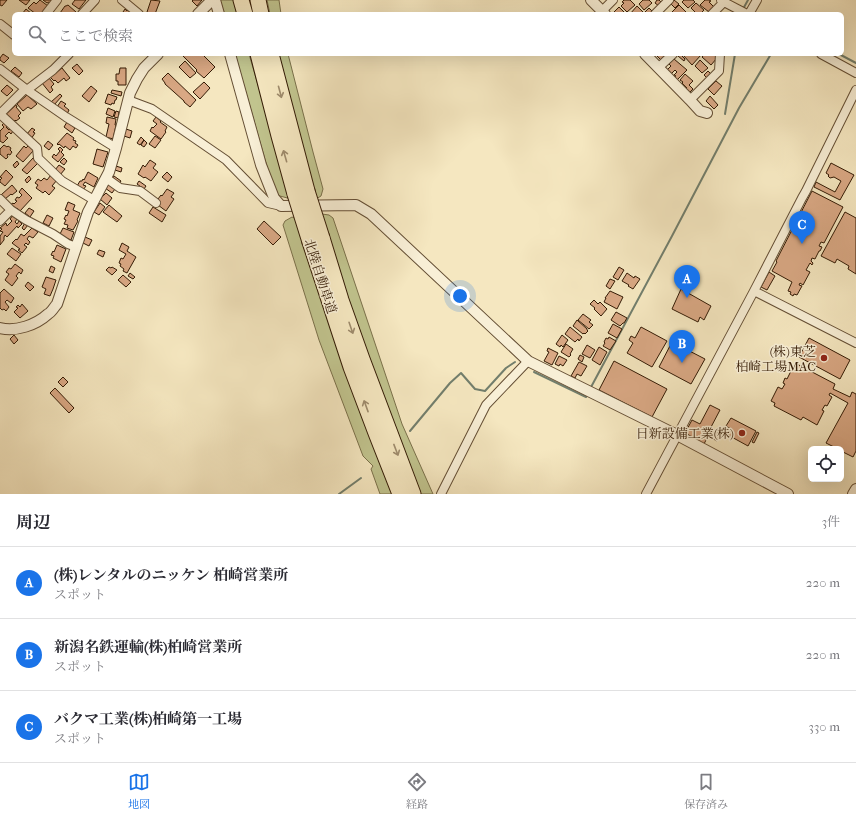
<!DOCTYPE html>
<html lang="ja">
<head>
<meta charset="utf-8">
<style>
	body { margin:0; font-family:"IM FELL French Canon","Noto Serif JP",serif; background:#f7f7f7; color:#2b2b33 }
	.controls { position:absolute; right:12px; bottom:12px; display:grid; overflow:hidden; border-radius:6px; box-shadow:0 4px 16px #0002 }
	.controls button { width:36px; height:36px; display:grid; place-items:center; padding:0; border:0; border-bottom:1px solid #e1e1e2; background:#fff; color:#2b2b33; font:20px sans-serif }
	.you { position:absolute; left:460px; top:296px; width:14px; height:14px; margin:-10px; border:3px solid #fff; border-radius:50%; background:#1a73e8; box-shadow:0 0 0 6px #1a73e833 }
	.badge { display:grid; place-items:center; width:26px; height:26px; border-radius:50%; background:#1a73e8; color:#fff; font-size:13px; font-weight:700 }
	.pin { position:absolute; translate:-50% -33px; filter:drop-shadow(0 1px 2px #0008) }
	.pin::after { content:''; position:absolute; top:21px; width:14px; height:12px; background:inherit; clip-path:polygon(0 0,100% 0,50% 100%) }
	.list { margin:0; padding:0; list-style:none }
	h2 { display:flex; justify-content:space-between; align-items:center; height:52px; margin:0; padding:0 16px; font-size:17px }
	h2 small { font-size:13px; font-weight:400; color:#7c7c81 }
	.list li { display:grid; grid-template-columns:26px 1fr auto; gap:12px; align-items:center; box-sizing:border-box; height:72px; padding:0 16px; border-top:1px solid #e1e1e2 }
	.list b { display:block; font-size:15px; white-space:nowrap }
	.list p { margin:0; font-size:13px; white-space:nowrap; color:#7c7c81 }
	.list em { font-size:13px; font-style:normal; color:#7c7c81 }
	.icon { flex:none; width:22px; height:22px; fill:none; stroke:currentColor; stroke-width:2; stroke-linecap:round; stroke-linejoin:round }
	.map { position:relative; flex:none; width:856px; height:494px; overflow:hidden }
	.search { position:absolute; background:#fff; box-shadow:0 4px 16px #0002; left:12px; right:12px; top:12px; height:44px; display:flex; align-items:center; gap:10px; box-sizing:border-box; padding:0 14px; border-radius:6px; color:#7c7c81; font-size:15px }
	.sheet { height:268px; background:#fff }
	nav { display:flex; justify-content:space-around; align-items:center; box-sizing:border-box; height:56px; border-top:1px solid #e1e1e2; background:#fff; font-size:11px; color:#7c7c81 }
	nav a { display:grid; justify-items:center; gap:2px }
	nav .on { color:#1a73e8 }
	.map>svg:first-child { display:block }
	.green { fill:#c1c48e; stroke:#7a704a }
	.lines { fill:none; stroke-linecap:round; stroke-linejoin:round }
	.stream { stroke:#727e6c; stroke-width:2 }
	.building { fill:#d9a884; stroke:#341b05 }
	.minor-casing { stroke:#644e34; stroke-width:10 }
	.tertiary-casing { stroke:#644e34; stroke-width:12 }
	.motorway-casing { stroke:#341b05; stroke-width:17 }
	.minor { stroke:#f8efd6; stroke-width:8 }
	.tertiary { stroke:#f8efd6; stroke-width:10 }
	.motorway { stroke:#f5e7c0; stroke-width:15 }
	.motorway-bridge-casing { stroke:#341b05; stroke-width:17; stroke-linecap:butt }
	.motorway-bridge { stroke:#f5e7c0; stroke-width:15 }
	.oneway { stroke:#9e8b6c }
	.poi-dot { fill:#8f2418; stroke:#f8efd6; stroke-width:1.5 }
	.labels { text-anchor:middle; stroke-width:3; stroke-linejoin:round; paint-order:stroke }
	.street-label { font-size:13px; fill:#341b05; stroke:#f8efd6 }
	.poi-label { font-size:13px; fill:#341b05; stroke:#f8efd6; text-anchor:end }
</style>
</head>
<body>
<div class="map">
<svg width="856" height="494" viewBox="0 0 856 494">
	<rect width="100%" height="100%" fill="#f5e7c0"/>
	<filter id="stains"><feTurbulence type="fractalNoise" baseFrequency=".005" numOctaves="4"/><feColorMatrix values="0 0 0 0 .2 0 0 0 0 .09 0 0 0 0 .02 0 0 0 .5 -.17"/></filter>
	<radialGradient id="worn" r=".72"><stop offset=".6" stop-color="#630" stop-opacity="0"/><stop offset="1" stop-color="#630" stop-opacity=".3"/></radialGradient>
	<path class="green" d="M220,0H234L238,14H224Z
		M267,0H279L281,14H270Z
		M235,54H249L291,199L280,196L276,192L268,170Z
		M278,54H288L313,152L323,189L321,196L316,199Z
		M322,214L329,215L333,218L402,424L433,494H421L375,378L351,309Z
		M292,217L297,219L394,494H380L371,469L373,466L363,456L319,340L283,225L285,221Z"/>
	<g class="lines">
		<path class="stream" d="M743,9L748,0
			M839,54L856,63
			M725,114L735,54
			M534,372L586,397L587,394
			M590,389L672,236L739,108L771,54
			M410,431L450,383L461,373L475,389L485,391L506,368L515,362
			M339,494L361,478"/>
	</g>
	<path class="building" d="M0,0H7L2,6L0,5Z
		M19,0H30L26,5Z
		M40,0L48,6L41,14H36L28,8L34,2L36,4Z
		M43,0H53L50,3L49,2L47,3Z
		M75,0H86L79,9L72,4Z
		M151,0L160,1L155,14H151L147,12Z
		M193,0H202L197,6L192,1Z
		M624,0H630L635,5L627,12L621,6L624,3L622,2Z
		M643,0H649L652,3L644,10L639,4Z
		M657,0H659L662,3L659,6L655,3Z
		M674,0L679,4L675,8L671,4Z
		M684,0H693L695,2L688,8L682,2Z
		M705,0H709L711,1L709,2L714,7L709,12L700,5Z
		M696,3L704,10L700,14H697L691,8Z
		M68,5L76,12L75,14L60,13L65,6H66Z
		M679,5L686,12L683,14H674L672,12Z
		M637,6L645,14H630Z
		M619,7L626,14H612Z
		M649,8L653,12L651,14H647L645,12Z
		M26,9L32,14H22Z
		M125,9L127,11L128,10L133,14H124L125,13L123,12Z
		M3,54L9,58L4,63L0,60V58Z
		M181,54H202L215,67L204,78L196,71L197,70Z
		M655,54H667L661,60Z
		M680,54L685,59L684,61L678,56Z
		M684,54H700L701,55L692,65L683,55Z
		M705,54H715L714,55L717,58L711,65L702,57Z
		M674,59L687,70L677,80L674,77L676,76L674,75L677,72L675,70L671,74L667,70L671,66L669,64Z
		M700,60L708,68L702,73L695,66Z
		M185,61L196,73L190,78L179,67Z
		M77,64L83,71L79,75L72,68Z
		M15,67L22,73L19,77L11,71Z
		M62,68L70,78L66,81L64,78L58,83L55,80L54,81L50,77Z
		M120,68H126V85H118V81H116V74H119Z
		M708,71L711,74L707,78L704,75Z
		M168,73L196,100L190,107L184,102V101L174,92L165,84V83L162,79Z
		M685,74L693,81L689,85L693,89L689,93L685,89L687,88L682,83L683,82L680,80Z
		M49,78L54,84L51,87L53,90L50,93L42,83Z
		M716,81L722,86L714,95L708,89Z
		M204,82L210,88L200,99L193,92Z
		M7,85L13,90L7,96L1,91Z
		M91,86L97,91L89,102L82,96Z
		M112,90L122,92L121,96L111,93Z
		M60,94L62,96L54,105L51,102Z
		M108,94L117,97L116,100H115L114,104L112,103L111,105L105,103Z
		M27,95L37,104L31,109L28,107L23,111L17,104Z
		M710,96L718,105L714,109L706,101Z
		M61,101L66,104L64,106L69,110L67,114L57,107Z
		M16,105L17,107H16L21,113L18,116L20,118L16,121L15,120L14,122L6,114Z
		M108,108L115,111L113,117L106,114Z
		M116,111L119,112L118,118L114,117Z
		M107,117L116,119L115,125H116L113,139L106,137L109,124L106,123Z
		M156,117L161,121L160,122L167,127L165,131L166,132L161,139L150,131L152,127L153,128L157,124L153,121Z
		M5,122L8,125L6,127L9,130L11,128L13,131L11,134L9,132L5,136L8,138L3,143L0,141V131L4,127L2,125Z
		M67,122L75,128L72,133L64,127Z
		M32,128L35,130L33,132L35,133L31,139L26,135Z
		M126,129L132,131L130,138L124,136Z
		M67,133L74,138L73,140L76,141L75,143L78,145L76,148L73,146L70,150L65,146L64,148L59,144L58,145L57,144Z
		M155,136L161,140L155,148L149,144Z
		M141,137L144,140L140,145L137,143Z
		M144,140L147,143L144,147L141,145Z
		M48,141L53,145L49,150L44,146Z
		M4,145L7,147L8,146L11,148L10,150L12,152L10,155L8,154L7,155L8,157L6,159L0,154V149Z
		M29,145L34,150L23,162L16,156L24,146L26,148Z
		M60,147L63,150L61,152L64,155L58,162L52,157L54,154L56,156L60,151L58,149Z
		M97,149L108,152L103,167L93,164Z
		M33,158L38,163L27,174L22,170Z
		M64,158L67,161L64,165L60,162Z
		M150,160L156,164L153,168L158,172L151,181L145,177L144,178L138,174L143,165L145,167Z
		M17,161L19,164L15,168L13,165Z
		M831,163L854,175L840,200L814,187L816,182L835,192L841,181L834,177L830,178L828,176L829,175L826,173Z
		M59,165L65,169L60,175L55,170Z
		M116,166L122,168L121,172L115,170Z
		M6,170L13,177L5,186L0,182V180L2,178L0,177Z
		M88,172L98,178L94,187L85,182L83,185L86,186L83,190L77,186L80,181H82L83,179L84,180Z
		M167,172L172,177L168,182L162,177Z
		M51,175L57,180L52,186L55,188L49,195L45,191L43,193L36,188L38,185L35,183L38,179L41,181L44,178L47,180Z
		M29,176L31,179L27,183L25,180Z
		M114,176L121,181L119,184L112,179Z
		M139,181L146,186L144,189L137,184Z
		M108,184L115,189L112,193L105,188Z
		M12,185L17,191L12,195L11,194L5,199L1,195Z
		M22,188L32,198L20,211L17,208L15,210L10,205L13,203L14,204L17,201L15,200L17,197L19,198L22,195L19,192Z
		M167,189L174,193L171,197L174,199L166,211L158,205L160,201L158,199L161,195L162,196Z
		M812,191L843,207L824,243L821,242L819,246L822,247L820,251H819L815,259L812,258L811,261L813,263L812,265L810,263L806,270L810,272L803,285L800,283L799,285L802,286L797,295L794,294L793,296L790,294L791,292L788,291L792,282L772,271L777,262L776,261Z
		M106,193L112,198L107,205L100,199Z
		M68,202L75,205L73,210L80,213L77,220L78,221L73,230L67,228L68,225L64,224L66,220L64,219L66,215L67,216L69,211L65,210Z
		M100,203L105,207L99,215L94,212Z
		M109,205L122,216L117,222L103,212Z
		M153,207L166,215L162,222L149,213Z
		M29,208L34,211L30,217L25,213Z
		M845,212L856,218V274L848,269L849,266L837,259L835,263L821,256Z
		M13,215L17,219L15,222L17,224L19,221L22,224L18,228L17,226L7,237L5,235L4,237V240L0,245V236L3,232L0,231L2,229L0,228L6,223L7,226L12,221L10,219Z
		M47,215L53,218L49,226L43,223Z
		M264,221L281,237L273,245L257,229Z
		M25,223L28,225L24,230L22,228Z
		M32,228L38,232L33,238L29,236L27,239L30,242L28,245L26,243L24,245L27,247L22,253L18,250L20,249L12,243L16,239L17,240L21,234L24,236Z
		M63,228L74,232L71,240L61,236L60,234Z
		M85,237L92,240L89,246L83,243Z
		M122,243L129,247L127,251L136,257L127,273L123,271L124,269L120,266L121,264L119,263L121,258L123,259L126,254L119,250Z
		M57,245L66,249L61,262L53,258L54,256L51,255L53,251L54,252Z
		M12,248L21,254L16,261L7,254Z
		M99,250L105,252L103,257L97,254Z
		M15,264L23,270L21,274L19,272L16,276L18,278L12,286L5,280L9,274L6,272L9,268L11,269Z
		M51,266L55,268L53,273L49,271Z
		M109,267L111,268L112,267L117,270L112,275L106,270Z
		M619,267L624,270L618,280L613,277Z
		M769,272L775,276L767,290L761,287Z
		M130,273L135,277L133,279L128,276Z
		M627,273L634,278L635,276L640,279L633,289L628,286L629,285L622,281Z
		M123,275L131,282L126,287L118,280Z
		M46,277L56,280L53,289L50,296L44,294L46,289L42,287Z
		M610,279L615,281L610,289L606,286Z
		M28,282L34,287L30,291L25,286Z
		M4,289L14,298L11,303L7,300L5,302L9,307L6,311L4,309L2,310L0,308V293Z
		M681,289L711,306L704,320L700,317L698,322L672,309Z
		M610,291L623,297L617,309L604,302L606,298H605Z
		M594,300L598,304L600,302L607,309L601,316L594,309L595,308L590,304Z
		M22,304L28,311L20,318L14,312L18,308L16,307L18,305L20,307Z
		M616,312L627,318L624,323H623L620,326L611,320Z
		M583,314L591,320L589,322L593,325L589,329L578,320Z
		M577,320L587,329V330L588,331L585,334L584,333L583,334L573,326Z
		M613,324L622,329L617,338L608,333Z
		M570,327L582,337L579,341L578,339L575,342L565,334Z
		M641,327L667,341L652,367L627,353L633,343L629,340L631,336L635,338Z
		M14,335L18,340L14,344L10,339Z
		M562,335L568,340L563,347L561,345L560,347L556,344Z
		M609,337L616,341L610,350L603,346L605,343L604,342L606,338L608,339Z
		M809,338L850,360L840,379L799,357Z
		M672,342L705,359L691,384L659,367Z
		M566,344L573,349L570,354L571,355L569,357L561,352Z
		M587,345L595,350L590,358L582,354Z
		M599,347L607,352L600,365L592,360Z
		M548,348L558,353L552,365L544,361L549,352L547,351Z
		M580,355L584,357L582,362L578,359Z
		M559,356L567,360L563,366L560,364L559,366L555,364Z
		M614,361L667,389L652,417L599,390Z
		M579,362L587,366L581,376L577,374L575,378L571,376Z
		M795,363L835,384L833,389L850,397L852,392L856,394V451L853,457L841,451V449H838L826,443L848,403L830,393L829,395L832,397L827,406L825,405L822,410L824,411L817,425L803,417L801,420L774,406L775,403L771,401L778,387L782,389L785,384L783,383L785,378L787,379Z
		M63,377L68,382L63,387L58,382Z
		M55,388L74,408L69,413L50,393Z
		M710,405L720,410L710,429L720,434L717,441L708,436L704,444L689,436V435L685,433L692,420L700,424Z
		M731,418L756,431L748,446L728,435L731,429L726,426Z
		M757,432L759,433L754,443L752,442Z"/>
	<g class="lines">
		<g class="minor-casing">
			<path id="minor" d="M122,0L139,14
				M721,0L724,2L747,14
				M602,11L613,0
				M46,14L57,0
				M82,14L95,0
				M655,14L669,0
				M712,14L724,2
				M749,14L757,0
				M0,24L14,35
				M821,54L856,73
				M658,68L673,54
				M0,69L27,90L66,117L116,148
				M25,89L0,114L37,148L38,158L62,181L94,200
				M27,90L53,70L69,54
				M128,100L152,109L226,160L268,203L281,206
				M690,100L719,71L720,54
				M106,178L120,188L140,191L156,203
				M0,199L11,210L26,220L53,234L68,244L76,247
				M0,221L11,210
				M754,291L856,343
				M441,494L486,405L528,361
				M646,494L754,291L802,198L806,191L856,90"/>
		</g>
		<g class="tertiary-casing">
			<path id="tertiary" d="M215,0L219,14
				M591,0L605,14
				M198,14L212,0
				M230,54L261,165L274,198L281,206L356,205L371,214L528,361L677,435L788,494
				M645,54L690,100L700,111L707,113
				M0,328C16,332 36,325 48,314C52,312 54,307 57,304L88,212L109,172L116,148L130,93L137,79L144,68L158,54
				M853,494L856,489"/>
		</g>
		<g class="motorway-casing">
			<path id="motorway" d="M241,0L245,14
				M258,0L261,14
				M258,54L279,136L295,194
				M271,54L307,191
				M322,238L341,300L362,359L413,494
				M310,242L351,367L376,433L400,494"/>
		</g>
		<use href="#minor" class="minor"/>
		<use href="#tertiary" class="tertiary"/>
		<use href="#motorway" class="motorway"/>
		<g class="motorway-bridge-casing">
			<path id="motorway-bridge" d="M307,191L322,238
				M295,194L310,242"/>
		</g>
		<use href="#motorway-bridge" class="motorway-bridge"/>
	</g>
	<defs><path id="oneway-shaft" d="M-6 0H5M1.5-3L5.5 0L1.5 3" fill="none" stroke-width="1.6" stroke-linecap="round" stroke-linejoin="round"/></defs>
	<g class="oneway">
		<use href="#oneway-shaft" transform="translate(280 92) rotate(75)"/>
		<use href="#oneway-shaft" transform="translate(285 156) rotate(-106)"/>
		<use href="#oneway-shaft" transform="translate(351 328) rotate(71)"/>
		<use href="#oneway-shaft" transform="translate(366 406) rotate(-110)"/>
		<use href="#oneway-shaft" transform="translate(396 450) rotate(69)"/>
	</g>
	<g class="poi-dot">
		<circle cx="824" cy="358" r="4"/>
		<circle cx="742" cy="433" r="4"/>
	</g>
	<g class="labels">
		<g class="street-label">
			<text transform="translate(321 276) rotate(72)" y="5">北陸自動車道</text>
		</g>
		<g class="poi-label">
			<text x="816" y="356">(株)東芝<tspan x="816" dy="15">柏崎工場MAC</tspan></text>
			<text x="734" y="438">日新設備工業(株)</text>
		</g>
	</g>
	<rect width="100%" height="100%" filter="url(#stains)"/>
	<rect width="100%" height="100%" fill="url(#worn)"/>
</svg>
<div class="controls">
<button><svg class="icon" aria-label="locate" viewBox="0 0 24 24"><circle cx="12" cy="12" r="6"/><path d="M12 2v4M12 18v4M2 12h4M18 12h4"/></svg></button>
</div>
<div class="you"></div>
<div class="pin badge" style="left:687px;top:298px">A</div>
<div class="pin badge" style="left:682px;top:363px">B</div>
<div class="pin badge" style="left:802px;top:244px">C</div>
<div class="search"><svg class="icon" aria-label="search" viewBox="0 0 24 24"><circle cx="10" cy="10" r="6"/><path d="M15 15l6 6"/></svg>ここで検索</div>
</div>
<section class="sheet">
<h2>周辺<small>3件</small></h2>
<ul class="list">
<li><span class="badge">A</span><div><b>(株)レンタルのニッケン 柏崎営業所</b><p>スポット</p></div><em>220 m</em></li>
<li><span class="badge">B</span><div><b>新潟名鉄運輸(株)柏崎営業所</b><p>スポット</p></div><em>220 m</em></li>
<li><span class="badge">C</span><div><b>バクマ工業(株)柏崎第一工場</b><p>スポット</p></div><em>330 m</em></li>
</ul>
</section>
<nav>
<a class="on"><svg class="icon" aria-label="map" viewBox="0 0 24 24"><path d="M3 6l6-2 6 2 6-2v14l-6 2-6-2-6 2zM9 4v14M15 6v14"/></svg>地図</a>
<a><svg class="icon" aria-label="directions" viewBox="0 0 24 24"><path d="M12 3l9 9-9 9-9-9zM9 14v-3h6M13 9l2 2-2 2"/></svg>経路</a>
<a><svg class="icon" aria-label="saved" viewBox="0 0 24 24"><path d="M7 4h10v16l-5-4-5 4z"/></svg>保存済み</a>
</nav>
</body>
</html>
